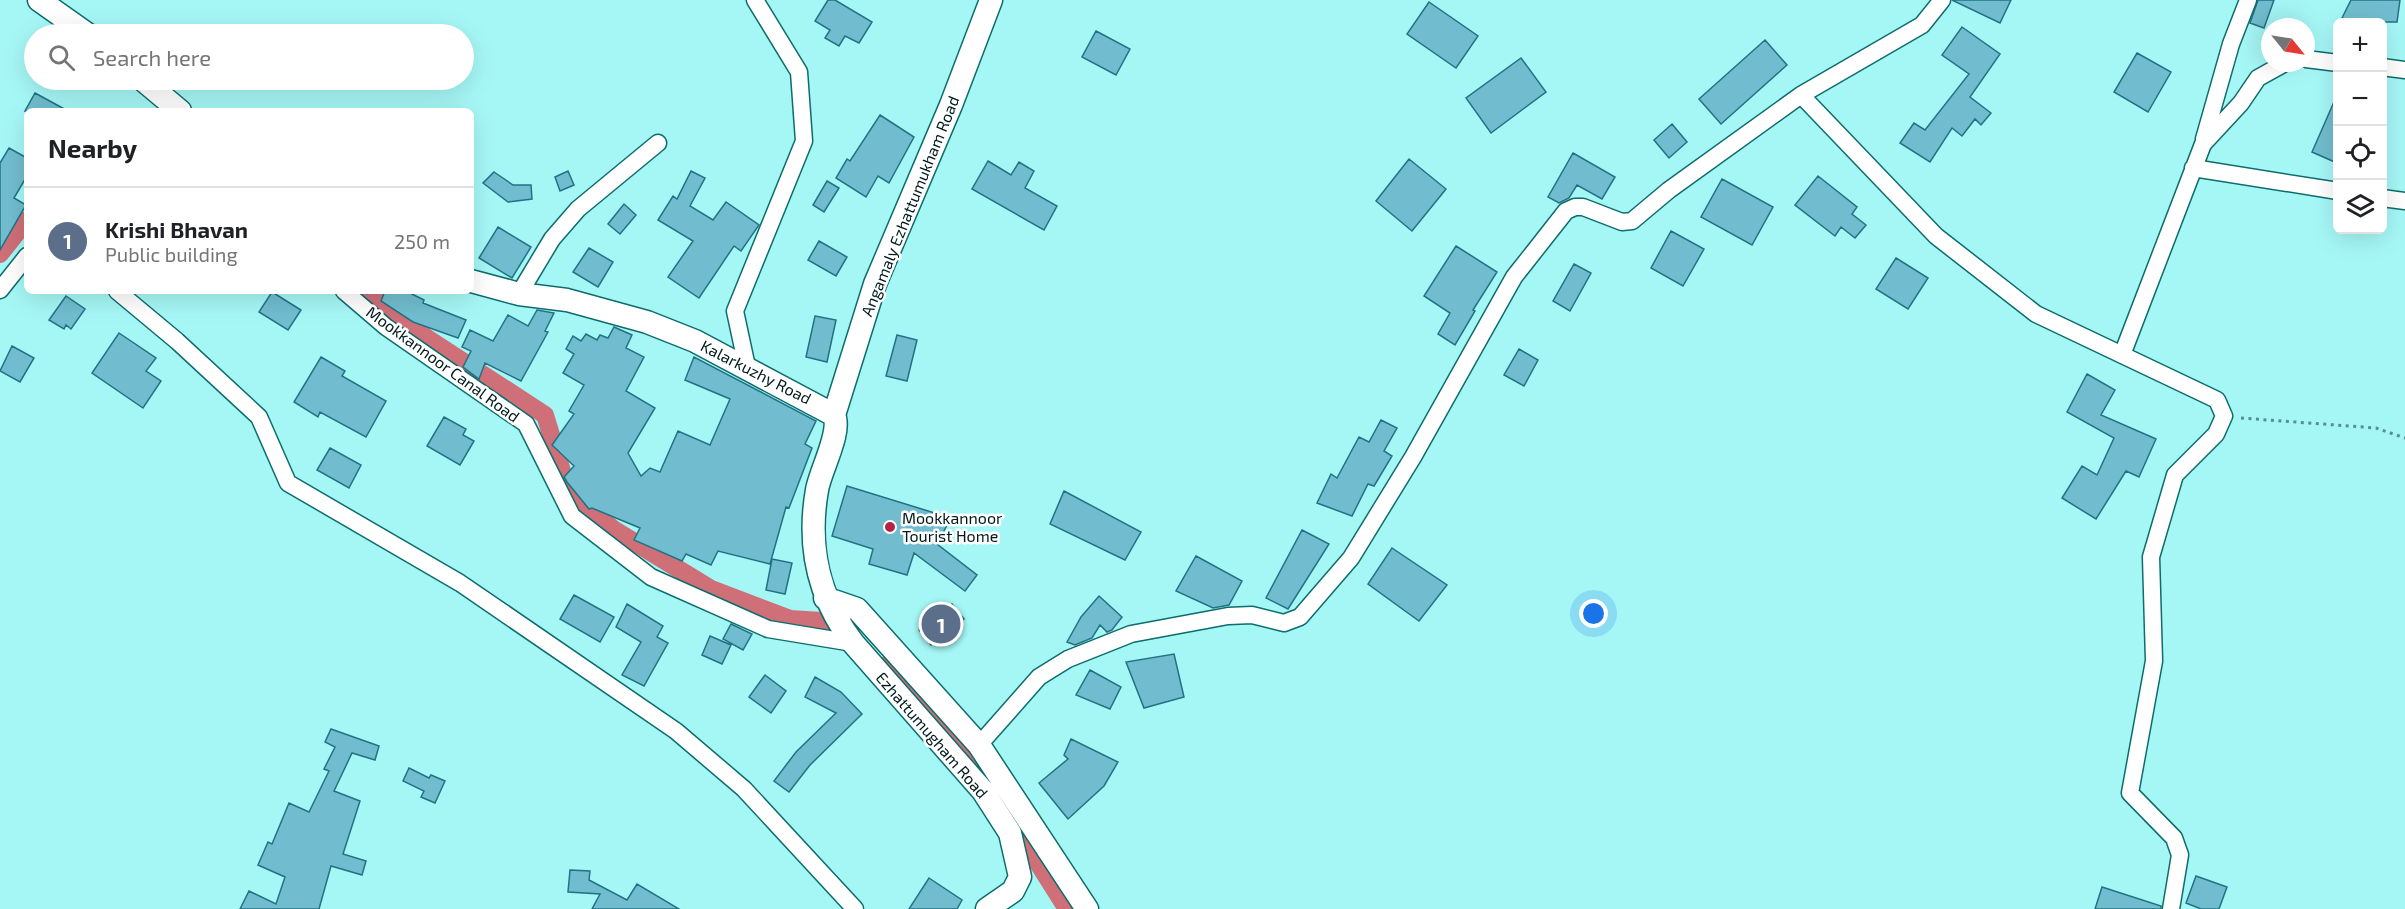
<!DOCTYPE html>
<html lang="en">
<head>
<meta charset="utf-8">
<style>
	body { margin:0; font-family:"Exo 2",sans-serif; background:#f6f6f6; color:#202124 }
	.controls { position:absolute; right:18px; top:18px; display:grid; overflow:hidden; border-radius:9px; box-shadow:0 6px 24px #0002 }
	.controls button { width:54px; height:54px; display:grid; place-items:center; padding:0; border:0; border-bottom:2px solid #e0e0e0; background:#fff; color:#202124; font:30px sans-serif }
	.compass { position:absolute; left:2261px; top:18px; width:54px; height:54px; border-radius:50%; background:#fff; box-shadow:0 6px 24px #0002; rotate:120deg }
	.you { position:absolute; left:1594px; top:614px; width:21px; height:21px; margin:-15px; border:4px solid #fff; border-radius:50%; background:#1a73e8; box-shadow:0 0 0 9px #1a73e833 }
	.badge { display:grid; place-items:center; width:39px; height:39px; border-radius:50%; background:#b52344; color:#fff; font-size:20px; font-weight:700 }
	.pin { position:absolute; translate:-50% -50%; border:3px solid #fff; box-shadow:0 2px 6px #0006 }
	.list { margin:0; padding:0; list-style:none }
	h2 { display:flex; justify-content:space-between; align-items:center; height:78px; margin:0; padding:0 24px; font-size:26px }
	h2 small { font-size:20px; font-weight:400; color:#757577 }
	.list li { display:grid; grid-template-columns:39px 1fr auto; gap:18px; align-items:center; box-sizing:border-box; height:108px; padding:0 24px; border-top:2px solid #e0e0e0 }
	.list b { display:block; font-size:22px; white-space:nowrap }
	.list p { margin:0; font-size:20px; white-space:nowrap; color:#757577 }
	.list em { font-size:20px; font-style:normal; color:#757577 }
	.icon { flex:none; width:33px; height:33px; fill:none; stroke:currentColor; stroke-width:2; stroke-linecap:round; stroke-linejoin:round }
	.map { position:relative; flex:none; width:2405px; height:909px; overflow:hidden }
	.search { position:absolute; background:#fff; box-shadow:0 6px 24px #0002; left:24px; top:24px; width:450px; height:66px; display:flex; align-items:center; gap:15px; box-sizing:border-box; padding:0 21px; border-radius:33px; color:#757577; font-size:22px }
	.panel { position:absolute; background:#fff; box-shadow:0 6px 24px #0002; left:24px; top:108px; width:450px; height:186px; border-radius:9px }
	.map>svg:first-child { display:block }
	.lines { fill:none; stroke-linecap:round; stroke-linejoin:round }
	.canal { stroke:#cf6f78; stroke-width:18 }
	.building { fill:#71bdcf; stroke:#217384; stroke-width:1.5 }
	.street-casing { stroke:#0c6d6c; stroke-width:19 }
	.secondary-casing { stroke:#0c6d6c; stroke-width:25 }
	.path { stroke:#578f8e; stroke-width:3; stroke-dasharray:3 4.5; stroke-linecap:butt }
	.street { stroke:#fff; stroke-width:16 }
	.secondary { stroke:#fff; stroke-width:22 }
	.poi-dot { fill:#b52344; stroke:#fff; stroke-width:2 }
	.labels { text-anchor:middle; stroke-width:5; stroke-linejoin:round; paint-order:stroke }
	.street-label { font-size:16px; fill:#011a1a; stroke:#fff }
	.poi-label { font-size:16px; fill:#011a1a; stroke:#fff; text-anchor:start }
</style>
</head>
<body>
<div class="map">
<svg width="2405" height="909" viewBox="0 0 2405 909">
	<rect width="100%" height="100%" fill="#a5f7f6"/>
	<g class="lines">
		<path class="canal" d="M0,254L27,220
			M367,291L427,338L545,415L568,491L613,529L711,589L790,619L837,622
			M890,662L962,745L989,786
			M1010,819L1067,909"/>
	</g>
	<path class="building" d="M828,0H835L872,22L859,43L845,36L839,46L825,38L830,30L815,21Z
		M1952,0H2011L2000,23Z
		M2258,0H2274L2264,28L2250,23Z
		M2351,0H2400L2397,22H2340Z
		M1429,2L1478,36L1456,68L1407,34Z
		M1962,27L2000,54L1970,97L1991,113L1981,125L1975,119L1962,136L1952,128L1930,162L1900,143L1914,123L1925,130L1969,74L1942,55Z
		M1096,31L1130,49L1116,75L1082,57Z
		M1765,40L1787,65L1721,124L1699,99Z
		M2137,53L2171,72L2148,112L2114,92Z
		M1521,58L1546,92L1491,133L1466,98Z
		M35,93L68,111H25Z
		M2337,95V163L2312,152Z
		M880,115L914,137L889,183L878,176L866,197L836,178L847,159L850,161Z
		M1672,124L1687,142L1669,158L1654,140Z
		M9,148L27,158V176L14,198L26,205L0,250V163Z
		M1573,153L1615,177L1602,199L1577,185L1569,198L1559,203L1548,197Z
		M1409,159L1446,189L1412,231L1376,201Z
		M988,161L1011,175L1019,162L1034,171L1025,188L1057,206L1044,230L972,189Z
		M568,171L574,185L560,191L555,177Z
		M691,171L705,178L690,206L713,220L726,202L759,225L741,251L734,246L699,298L668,277L693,241L658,220L673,196L677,199Z
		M494,172L513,185H531L532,199L508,202L483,183Z
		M1818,176L1857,207L1852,214L1866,225L1855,238L1841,227L1835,236L1795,205Z
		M1722,179L1773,207L1752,245L1701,217Z
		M827,181L839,188L824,212L813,205Z
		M624,204L636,215L620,234L608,224Z
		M498,227L531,247L512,278L479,258Z
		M1671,231L1704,249L1683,286L1651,268Z
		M819,241L847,257L836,276L808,260Z
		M1456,246L1497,272L1473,310L1475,311L1455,345L1438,334L1450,313L1424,296Z
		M589,248L613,262L598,287L573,272Z
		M1896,258L1928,278L1908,309L1876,289Z
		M1574,264L1591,273L1570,311L1553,301Z
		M385,291H406L424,300L423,303L466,320L458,338L413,322L381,301Z
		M272,292L301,310L288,330L259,312Z
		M66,296L85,309L71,329L66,325L64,329L49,320Z
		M537,310L554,313L545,331L548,332L521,381L485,363L479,379L463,367L471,351L462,347L470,330L493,341L508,315L528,326Z
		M815,316L836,320L827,362L806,357Z
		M614,327L632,335L626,348L644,357L626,391L655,408L628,453L641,476L650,468L660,472L678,431L710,445L730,399L685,380L694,357L816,421L805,444L812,448L789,508L786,507L770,564L718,551L711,565L686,554L682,561L634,540L640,528L592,508L589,509L567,482L564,477L574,466L552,445L574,414L569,411L584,385L563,373L574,354L566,349L573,336L581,341L586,334L597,340L600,335L608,338Z
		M119,333L156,358L146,371L161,381L143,408L92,373Z
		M897,335L917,340L907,381L886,376Z
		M12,346L34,358L20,382L0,371Z
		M1519,349L1538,360L1524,386L1504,375Z
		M321,357L345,371L342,376L386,401L366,437L320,412L318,417L294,402Z
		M2087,374L2115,390L2101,415L2156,439L2139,477L2126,471L2096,519L2062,498L2082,466L2097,475L2114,438L2067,412Z
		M444,417L466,429L463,435L474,441L460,465L427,446Z
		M1381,420L1397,428L1384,451L1392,456L1374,486L1368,484L1352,516L1317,503L1331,474L1337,478L1359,437L1369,442Z
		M330,448L361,465L349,488L317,470Z
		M847,486L951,518L937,544L977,575L965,591L914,553L907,575L869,564L873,549L832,536Z
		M1064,491L1141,532L1125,560L1050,524Z
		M1302,530L1329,544L1288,609L1266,598Z
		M1392,548L1447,585L1419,621L1368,584Z
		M1196,556L1242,581L1229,605L1213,608L1176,591Z
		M772,559L792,563L785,594L766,590Z
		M574,595L614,617L600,642L560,619Z
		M1099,596L1122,617L1112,630L1107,632L1100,625L1092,638L1075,645L1067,642L1081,617Z
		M627,604L663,626L657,637L668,643L644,686L622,675L641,642L616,627Z
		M952,604L964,619L931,645L919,630Z
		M731,624L752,634L743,650L723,639Z
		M710,636L731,645L722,664L702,655Z
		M1174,654L1184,697L1144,708L1126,662Z
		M1090,670L1121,687L1110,709L1076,695Z
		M765,675L786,691L771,713L749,697Z
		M815,677L841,692L862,714L810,765L789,792L774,781L796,752L836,713L805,697Z
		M331,729L379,746L375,760L352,753L334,791L360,801L343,854L366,861L362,875L331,866L319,909H240L249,891L276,904L285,877L258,865L268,842L272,844L289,803L309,812L329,771L324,769L335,747L325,742Z
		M1071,739L1118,762L1104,786L1068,819L1039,783L1068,759L1064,755Z
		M409,768L429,778L431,775L445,781L435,803L421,797L424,791L403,781Z
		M570,870L590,871L589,880L627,900L637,884L679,909H592L600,894L568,892Z
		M2196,876L2227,887L2219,909H2201L2186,903Z
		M929,878L962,900L957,909H909Z
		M2102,887L2161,906V909H2095Z"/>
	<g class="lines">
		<g class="street-casing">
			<path id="street" d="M2306,59L2338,63
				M2382,67L2405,70
				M1801,95L1936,236L2036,314L2217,400L2224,416L2216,434L2175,475L2151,557L2154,661L2130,793L2174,838L2180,855L2171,909
				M2204,139L2231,44L2248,0
				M2193,168L2338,191
				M2382,198L2405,201
				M0,290L27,256
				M117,291L177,341L259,417L288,483L460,583L676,731L744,789L855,909
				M344,291L386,327L526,424L572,516L651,577L768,629L853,643
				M519,294L552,239L578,209L658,143
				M2122,355L2203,144L2241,103L2258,78L2285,63
				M747,367L735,311L804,141L799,72L755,0
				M979,745L1039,677L1068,659L1131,634L1228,616L1252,615L1284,623L1300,617L1351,558L1413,457L1514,277L1566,211L1575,207H1583L1622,222L1632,221L1669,190L1801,95L1922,25L1942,0"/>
		</g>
		<g class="secondary-casing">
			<path id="secondary" d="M39,0L87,34
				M143,80L180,111
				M471,281L519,294L567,300L647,322L695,341L834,415C842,432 820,471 817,490C807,547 818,597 853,643L983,791L1010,833L1020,877L1013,891L987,909
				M834,415L875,284L951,105L991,0
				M825,598L857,609L979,745L1087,909"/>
		</g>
		<path class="path" d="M2241,418L2376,428L2405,438"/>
		<use href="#street" class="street"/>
		<use href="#secondary" class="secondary"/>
	</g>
	<circle class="poi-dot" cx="890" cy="527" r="6"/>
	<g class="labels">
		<g class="street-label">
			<text transform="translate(910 206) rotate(-68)" y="6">Angamaly Ezhattumukham Road</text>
			<text transform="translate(443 364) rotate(36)" y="6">Mookkannoor Canal Road</text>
			<text transform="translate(756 372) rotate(27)" y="6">Kalarkuzhy Road</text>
			<text transform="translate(932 735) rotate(49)" y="6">Ezhattumugham Road</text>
		</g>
		<g class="poi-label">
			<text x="902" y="524">Mookkannoor<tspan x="902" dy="18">Tourist Home</tspan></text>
		</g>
	</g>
</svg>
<div class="controls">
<button>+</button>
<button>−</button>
<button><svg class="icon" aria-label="locate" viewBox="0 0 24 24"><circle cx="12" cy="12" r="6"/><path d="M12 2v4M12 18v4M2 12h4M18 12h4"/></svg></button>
<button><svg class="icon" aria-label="layers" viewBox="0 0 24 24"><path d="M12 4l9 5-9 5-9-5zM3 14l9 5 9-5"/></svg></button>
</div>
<svg class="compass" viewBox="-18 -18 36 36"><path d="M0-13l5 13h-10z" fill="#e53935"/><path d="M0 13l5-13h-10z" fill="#757577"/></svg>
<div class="you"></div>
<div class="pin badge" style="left:941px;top:624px;background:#5c6f8a">1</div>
<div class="search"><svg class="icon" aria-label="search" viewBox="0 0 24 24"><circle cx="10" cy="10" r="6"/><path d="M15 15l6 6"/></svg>Search here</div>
<section class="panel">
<h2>Nearby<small></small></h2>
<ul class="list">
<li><span class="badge" style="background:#5c6f8a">1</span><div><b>Krishi Bhavan</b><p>Public building</p></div><em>250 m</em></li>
</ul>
</section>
</div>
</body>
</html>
